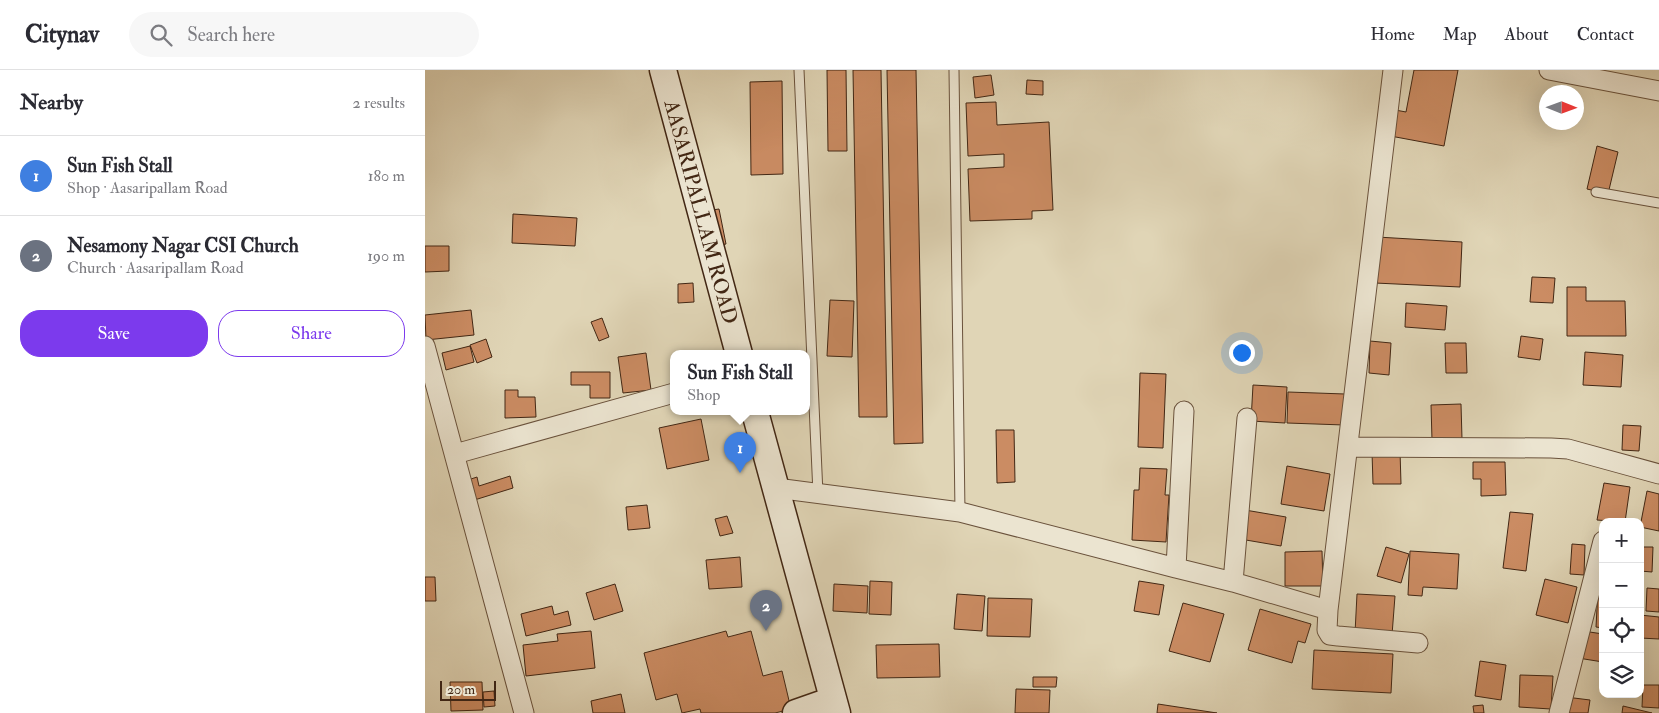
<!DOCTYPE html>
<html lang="en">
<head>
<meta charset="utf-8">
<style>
	body { margin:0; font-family:"IM FELL Double Pica",serif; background:#f7f7f7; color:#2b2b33 }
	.controls { position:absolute; right:15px; bottom:15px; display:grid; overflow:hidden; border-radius:10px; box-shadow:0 5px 20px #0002 }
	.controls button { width:45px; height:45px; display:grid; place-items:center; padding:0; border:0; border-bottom:1px solid #e1e1e2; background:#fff; color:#2b2b33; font:25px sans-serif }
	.compass { position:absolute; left:1114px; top:15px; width:45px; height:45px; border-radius:50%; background:#fff; box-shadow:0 5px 20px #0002; rotate:91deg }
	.scale { position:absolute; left:15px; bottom:12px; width:56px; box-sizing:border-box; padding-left:5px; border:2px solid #422714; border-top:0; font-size:14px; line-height:18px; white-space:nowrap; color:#422714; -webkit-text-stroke:4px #ebe4d0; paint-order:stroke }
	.you { position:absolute; left:816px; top:282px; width:18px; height:18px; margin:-12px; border:4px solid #fff; border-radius:50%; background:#1a73e8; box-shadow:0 0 0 8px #1a73e833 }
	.badge { display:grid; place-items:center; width:32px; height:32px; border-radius:50%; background:#7c3aed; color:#fff; font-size:16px; font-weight:700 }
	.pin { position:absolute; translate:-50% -41px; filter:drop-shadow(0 1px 2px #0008) }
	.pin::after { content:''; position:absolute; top:26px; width:18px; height:15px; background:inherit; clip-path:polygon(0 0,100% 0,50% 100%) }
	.popup { position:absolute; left:245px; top:280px; width:140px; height:65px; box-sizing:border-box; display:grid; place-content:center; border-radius:10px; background:#fff; filter:drop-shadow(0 1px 4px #0005); font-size:16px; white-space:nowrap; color:#7c7c81 }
	.popup b { font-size:19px; color:#2b2b33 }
	.popup::after { content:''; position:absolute; left:50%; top:100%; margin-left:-10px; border:10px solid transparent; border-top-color:#fff }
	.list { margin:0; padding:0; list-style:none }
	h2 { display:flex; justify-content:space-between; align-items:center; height:65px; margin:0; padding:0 20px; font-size:21px }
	h2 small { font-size:16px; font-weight:400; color:#7c7c81 }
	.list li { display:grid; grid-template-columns:32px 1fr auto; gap:15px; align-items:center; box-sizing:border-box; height:80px; padding:0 20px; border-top:1px solid #e1e1e2 }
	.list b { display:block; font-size:19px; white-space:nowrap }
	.list p { margin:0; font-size:16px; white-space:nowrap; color:#7c7c81 }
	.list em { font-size:16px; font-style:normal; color:#7c7c81 }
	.actions { display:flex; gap:10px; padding:15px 20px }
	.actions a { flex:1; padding:11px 0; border:1px solid #7c3aed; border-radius:20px; text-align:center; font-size:18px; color:#7c3aed }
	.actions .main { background:#7c3aed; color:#fff }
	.icon { flex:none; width:28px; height:28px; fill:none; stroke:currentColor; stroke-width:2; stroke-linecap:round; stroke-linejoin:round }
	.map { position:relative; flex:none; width:1234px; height:643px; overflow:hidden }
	header { display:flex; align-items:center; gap:30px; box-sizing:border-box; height:70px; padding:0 25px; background:#fff; border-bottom:1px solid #e1e1e2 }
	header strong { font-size:24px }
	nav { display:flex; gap:28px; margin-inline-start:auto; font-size:18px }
	.search { width:350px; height:45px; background:#f7f7f7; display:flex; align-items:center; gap:12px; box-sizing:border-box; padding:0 18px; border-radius:28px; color:#7c7c81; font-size:19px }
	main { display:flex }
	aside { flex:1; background:#fff }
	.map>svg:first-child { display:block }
	.building { fill:#cb8c63; stroke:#422714 }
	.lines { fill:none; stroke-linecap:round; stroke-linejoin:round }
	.lane-casing { stroke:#6a523c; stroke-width:11 }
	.street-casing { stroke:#6a523c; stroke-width:21 }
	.secondary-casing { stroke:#422714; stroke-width:29 }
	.lane { stroke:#ebe4d0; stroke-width:9 }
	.street { stroke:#ebe4d0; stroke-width:19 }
	.secondary { stroke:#ebe4d0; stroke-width:26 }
	.labels { text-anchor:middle; stroke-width:4.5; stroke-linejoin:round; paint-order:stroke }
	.street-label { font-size:21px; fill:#422714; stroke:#ebe4d0 }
</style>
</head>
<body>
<header>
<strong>Citynav</strong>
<div class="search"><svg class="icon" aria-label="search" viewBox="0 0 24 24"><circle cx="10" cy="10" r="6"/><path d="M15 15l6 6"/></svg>Search here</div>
<nav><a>Home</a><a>Map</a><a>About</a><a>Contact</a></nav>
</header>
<main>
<aside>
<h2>Nearby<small>2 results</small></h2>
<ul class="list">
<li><span class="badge" style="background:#3f7fe0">1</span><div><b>Sun Fish Stall</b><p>Shop · Aasaripallam Road</p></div><em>180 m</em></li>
<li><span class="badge" style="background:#6b7280">2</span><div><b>Nesamony Nagar CSI Church</b><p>Church · Aasaripallam Road</p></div><em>190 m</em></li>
</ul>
<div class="actions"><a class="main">Save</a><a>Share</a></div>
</aside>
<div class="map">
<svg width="1234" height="643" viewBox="0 0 1234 643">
	<rect width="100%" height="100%" fill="#e0d5b6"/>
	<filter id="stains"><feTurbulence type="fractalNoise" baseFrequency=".004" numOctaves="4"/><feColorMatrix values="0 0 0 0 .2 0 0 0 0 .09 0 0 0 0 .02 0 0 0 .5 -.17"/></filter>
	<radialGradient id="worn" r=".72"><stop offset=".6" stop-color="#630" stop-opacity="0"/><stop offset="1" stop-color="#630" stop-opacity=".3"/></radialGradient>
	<path class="building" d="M402,0H421L422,81H403Z
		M428,0H456L462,347H434Z
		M462,0H491L498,373L469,374Z
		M989,0H1033L1019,76L960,65L965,39L981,42Z
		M566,5L569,25L550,28L548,7Z
		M602,10L618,11V25L601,24Z
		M357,11L358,104L326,105L325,12Z
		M571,32L572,55L624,52L628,140L607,141V149L545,151L543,99L579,97V84L543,86L541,33Z
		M1172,76L1193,82L1183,124L1162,119Z
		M294,139L301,174L287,177L281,141Z
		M88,144L152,148L150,176L87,173Z
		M952,167L1037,172L1035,217L950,213Z
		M0,176H24V201L0,202Z
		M1107,207L1130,208L1128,233L1105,232Z
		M268,213L269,232L253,233V214Z
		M1142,217H1161V231H1200L1201,266H1142Z
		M405,230L429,231L427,287L402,286Z
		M981,233L1022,236L1020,260L980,257Z
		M46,240L49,265L1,270L0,245Z
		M177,248L184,267L174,271L166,252Z
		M1096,266L1118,269L1115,290L1093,287Z
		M61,269L67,287L52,293L45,275Z
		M945,271L966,273L964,305L944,303Z
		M1020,273H1041L1042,303H1021Z
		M45,276L49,292L21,300L17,283Z
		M1160,282L1198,285L1196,317L1158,315Z
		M221,283L226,320L198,323L193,287Z
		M146,302H185V328H165V315H146Z
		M715,303L741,304L738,378L713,377Z
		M828,315L862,317L860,353L826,351Z
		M80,320H93V327H110L111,347L80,348Z
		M863,322L920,324L919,355L862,353Z
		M1036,334L1037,369L1007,370L1006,335Z
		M276,349L284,390L242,399L234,358Z
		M1198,355L1216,356L1214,381L1197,380Z
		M571,360H589L590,412L572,413Z
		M975,381L976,414H948L947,382Z
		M1048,392H1080L1081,425L1056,426V409H1048Z
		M862,396L905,404L899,441L856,434Z
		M715,398L742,399L740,425H744L741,472L707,470L709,420H714Z
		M85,406L88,418L43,432L37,412L52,407L54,416Z
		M1179,413L1205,417L1200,452L1172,450Z
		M1222,421L1234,424V461L1215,457Z
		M222,435L225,458L203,460L201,437Z
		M820,440L861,447L856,476L815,469Z
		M1085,442L1108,444L1101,501L1078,498Z
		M302,446L308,463L295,466L290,449Z
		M1147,474L1160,475L1159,505L1145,504Z
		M961,477L984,484L976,513L952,506Z
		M1215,477H1228L1227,502L1215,501Z
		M897,481L898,516H860V482Z
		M985,481L1034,484L1032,519L998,517L997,526L983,525Z
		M315,487L317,517L284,519L281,490Z
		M1174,501H1178V558L1171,557Z
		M0,507H10L11,531H0Z
		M1120,509L1152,517L1143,553L1111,545Z
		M445,511L467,512L466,545L444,544Z
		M714,511L739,515L734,545L709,541Z
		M190,514L198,541L169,550L161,523Z
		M409,514L443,516L442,543L408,541Z
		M1222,518L1234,519V542L1221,541Z
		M532,524L560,526L557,561L529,559Z
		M932,524L970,526L967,565L930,563Z
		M563,528L607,529L605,567L562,566Z
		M758,533L799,544L785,592L744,581Z
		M127,536L129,545L143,541L146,555L101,566L96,544Z
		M835,539L886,554L880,573L873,571L867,593L823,580Z
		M1215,545L1234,547V569L1215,568Z
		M166,561L170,598L101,606L98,575L133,571L132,564Z
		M301,561L303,567L326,561L338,606L357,601L366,639L350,643H276L275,639L257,643L252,624L231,630L219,583Z
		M1158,561L1178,564V592L1153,588Z
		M514,574L515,607L452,608L451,575Z
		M889,580L968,584L966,623L887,619Z
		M1055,591L1081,595L1076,630L1050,626Z
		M1095,605L1128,606L1126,639L1094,637Z
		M608,607H632L631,617H608Z
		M25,612H57L58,640L26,641Z
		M1218,615H1234V638L1217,637Z
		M591,619L625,620L624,643H590Z
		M69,621L70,636L59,637L58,622Z
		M196,624L200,643H168L166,631Z
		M1141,627L1165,630L1163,643H1139Z
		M733,634L792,643H732Z
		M1058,635L1059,643H1049L1048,636Z
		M1198,636L1227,643H1197Z"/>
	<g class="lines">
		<g class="lane-casing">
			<path id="lane" d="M374,0L393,424
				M529,0L535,442
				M1171,122L1234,133"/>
		</g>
		<g class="street-casing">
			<path id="street" d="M968,0L903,540L902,560L905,565L913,566L993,573
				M1124,0L1234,21
				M0,276L99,643
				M822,348L808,512L903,540
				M923,377L1126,378L1143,379L1234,404
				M30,384L249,323
				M351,418L535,442L751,498L759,341
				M751,498L808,512
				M1134,643L1178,471"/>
		</g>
		<g class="secondary-casing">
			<path id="secondary" d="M238,0L314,284
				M330,342L412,643
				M371,643L408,630"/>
		</g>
		<use href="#lane" class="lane"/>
		<use href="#street" class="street"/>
		<use href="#secondary" class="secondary"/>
	</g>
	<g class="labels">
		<g class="street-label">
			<text transform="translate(276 142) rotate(75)" y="7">AASARIPALLAM ROAD</text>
		</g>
	</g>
	<rect width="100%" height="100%" filter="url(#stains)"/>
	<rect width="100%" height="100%" fill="url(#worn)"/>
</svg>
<div class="controls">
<button>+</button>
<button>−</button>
<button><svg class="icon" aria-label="locate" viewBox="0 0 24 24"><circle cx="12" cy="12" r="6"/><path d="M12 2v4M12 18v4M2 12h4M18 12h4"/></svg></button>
<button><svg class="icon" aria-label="layers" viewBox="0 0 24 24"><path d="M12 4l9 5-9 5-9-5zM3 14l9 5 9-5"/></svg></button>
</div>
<svg class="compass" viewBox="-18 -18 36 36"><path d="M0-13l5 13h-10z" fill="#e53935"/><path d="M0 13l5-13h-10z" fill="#7c7c81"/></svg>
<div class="scale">20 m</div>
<div class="you"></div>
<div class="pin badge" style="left:315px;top:403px;background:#3f7fe0">1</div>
<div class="popup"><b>Sun Fish Stall</b>Shop</div>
<div class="pin badge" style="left:341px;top:561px;background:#6b7280">2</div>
</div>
</main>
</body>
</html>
